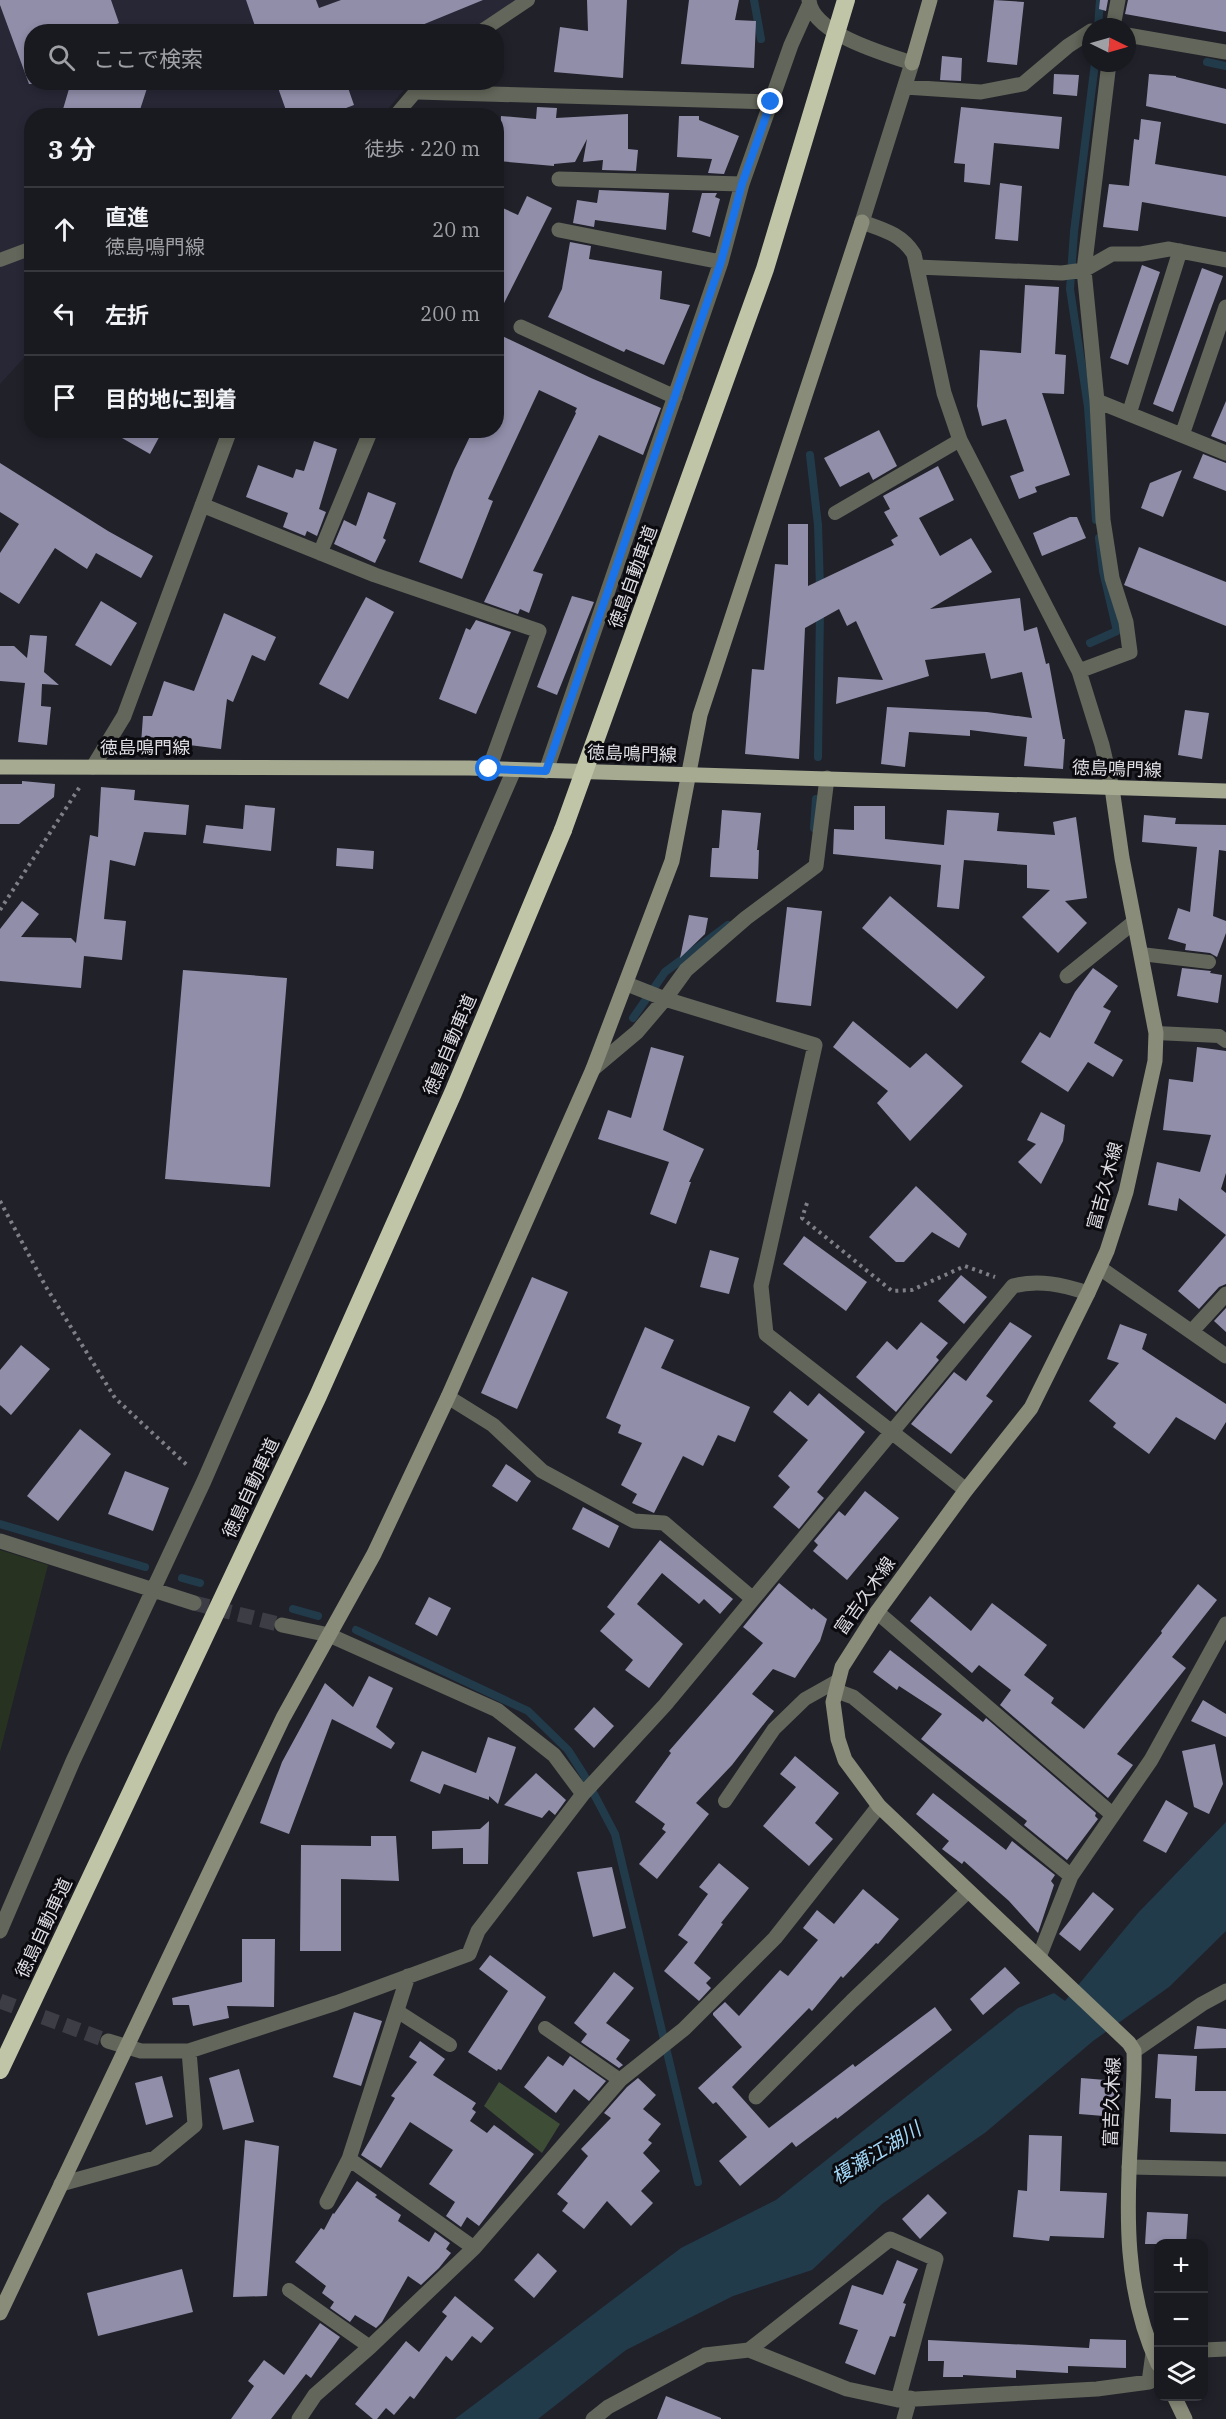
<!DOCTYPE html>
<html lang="ja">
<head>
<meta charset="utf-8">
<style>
	body { margin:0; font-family:"IBM Plex Serif","Noto Sans JP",serif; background:#222229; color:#f1f3f6 }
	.controls { position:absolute; right:18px; bottom:18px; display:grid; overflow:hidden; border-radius:12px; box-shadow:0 3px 9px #0003 }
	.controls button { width:54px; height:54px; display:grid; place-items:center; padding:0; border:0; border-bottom:2px solid #37383e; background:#191920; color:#f1f3f6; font:30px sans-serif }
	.compass { position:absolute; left:1082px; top:18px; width:54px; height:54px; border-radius:50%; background:#191920; box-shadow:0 3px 9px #0003; rotate:95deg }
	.stop { position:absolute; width:18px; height:18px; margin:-14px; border:4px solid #1a73e8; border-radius:50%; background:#fff }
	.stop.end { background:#1a73e8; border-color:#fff; box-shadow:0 2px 6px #0008 }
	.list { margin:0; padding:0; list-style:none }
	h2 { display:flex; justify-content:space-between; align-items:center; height:78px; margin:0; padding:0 24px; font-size:26px }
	h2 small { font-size:20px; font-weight:400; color:#9fa0a5 }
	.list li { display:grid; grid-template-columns:39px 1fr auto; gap:18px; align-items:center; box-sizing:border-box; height:84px; padding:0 24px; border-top:2px solid #37383e }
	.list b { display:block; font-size:22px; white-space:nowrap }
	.list p { margin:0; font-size:20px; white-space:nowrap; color:#9fa0a5 }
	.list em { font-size:20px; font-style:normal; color:#9fa0a5 }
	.icon { flex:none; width:33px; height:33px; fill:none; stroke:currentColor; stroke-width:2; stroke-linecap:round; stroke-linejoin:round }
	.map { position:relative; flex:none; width:1226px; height:2419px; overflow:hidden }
	.search { position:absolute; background:#191920; box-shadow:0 3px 9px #0003; left:24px; top:24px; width:480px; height:66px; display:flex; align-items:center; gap:15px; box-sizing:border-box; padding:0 21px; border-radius:24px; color:#9fa0a5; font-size:22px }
	.panel { position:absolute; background:#191920; box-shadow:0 3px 9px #0003; left:24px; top:108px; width:480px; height:330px; border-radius:24px }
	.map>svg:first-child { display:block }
	.built { fill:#282736 }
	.green { fill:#273320 }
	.forest { fill:#3e4d36 }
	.water { fill:#223b4b }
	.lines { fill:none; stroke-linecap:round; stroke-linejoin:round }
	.stream { stroke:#223b4b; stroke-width:8 }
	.building { fill:#918eaa }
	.street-tunnel { stroke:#3d3d46; stroke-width:15; stroke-dasharray:15 8; stroke-linecap:butt }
	.path { stroke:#7f7f87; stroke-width:4; stroke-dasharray:3 4.5; stroke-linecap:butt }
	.lane { stroke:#63665a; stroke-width:14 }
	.street { stroke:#63665a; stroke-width:15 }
	.secondary { stroke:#898c79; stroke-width:15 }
	.primary { stroke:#a5aa91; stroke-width:15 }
	.highway { stroke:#c0c5a7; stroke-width:18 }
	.highway-bridge { stroke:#c0c5a7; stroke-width:18 }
	.route { stroke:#1a73e8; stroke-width:8 }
	.labels { text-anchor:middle; stroke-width:6; stroke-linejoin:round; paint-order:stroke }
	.street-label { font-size:18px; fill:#dedde4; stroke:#0b0b0f }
	.water-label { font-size:20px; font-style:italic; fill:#a2d7f8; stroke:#0b0b0f }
</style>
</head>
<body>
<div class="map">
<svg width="1226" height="2419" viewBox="0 0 1226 2419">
	<rect width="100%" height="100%" fill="#21212a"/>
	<path class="built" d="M0,0H520L472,31L32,32V82L418,83L408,85L383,115L32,116L31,350L0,384Z"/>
	<path class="green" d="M0,1550L48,1565L0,1752Z"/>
	<path class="forest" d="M499,2082L560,2124L542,2153L484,2106Z"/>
	<path class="water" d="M1226,1822V1931L1169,1987L1093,2041L986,2132L882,2204L812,2270L733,2296L626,2350L538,2419H455L681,2248L776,2200L1018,2008L1054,1993L1065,2001L1138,1913Z"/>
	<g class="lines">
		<path class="stream" d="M754,0L761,39
			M1098,27L1100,0
			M1207,62L1226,66
			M1095,63L1074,232L1070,289L1088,407L1096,520
			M810,455L818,525L820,588
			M1090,643L1117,631L1103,571L1099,538
			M818,757L820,609
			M814,828L816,799
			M633,1018L665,972L728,925
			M0,1524L145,1567
			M182,1578L200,1583
			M293,1609L318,1616
			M356,1630L528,1711L568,1750L584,1775L615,1834L698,2182"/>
	</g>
	<path class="building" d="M0,0H111L119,23L97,32H32V84H29L0,5Z
		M246,0H316L319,8L341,0H483L405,32H257Z
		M587,0H627L623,78L554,72L560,27L588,31Z
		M689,0H739L735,20L756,21L754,68L681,64Z
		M994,0L1024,2L1017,65L987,62Z
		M1100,0H1108L1106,11L1099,9Z
		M1128,0H1226V32L1125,14Z
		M942,56L962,58L961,81L940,80Z
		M1054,74L1079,75L1077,96L1053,94Z
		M1149,74L1176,76V77L1226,89V124L1146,106Z
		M71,82H149L138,116H61Z
		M276,82H346L354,105L325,116H288Z
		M537,107L557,108L556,118L628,114V149L638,150L636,171L602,170L603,160L583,162L587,139L575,162L554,164V166L498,161L501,116L536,119Z
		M961,107L1062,117L1059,149L994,143L990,185L964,182L965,164L954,163Z
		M679,116H699V120L739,136L724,174L708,173L712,159L677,157Z
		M1141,119L1161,122L1155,164L1226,176V217L1142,202L1138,231L1103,227L1109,184L1129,186L1134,139L1139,140Z
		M1000,183L1022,186L1018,241L995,239Z
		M599,190L669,193L666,230L595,220L594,227L573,223L577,200L597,203Z
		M702,193H717L715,197L720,199L710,237L692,232Z
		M527,196L552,208L496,319V205L518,215Z
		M570,242L591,246L589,259L662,271L660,299L690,305L664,365L626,349L624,352L548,317L562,289Z
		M1142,265L1160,272L1128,365L1110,358Z
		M1202,268L1223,276L1173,412L1153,404Z
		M1025,285L1059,287L1055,354L1066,355L1064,394L1042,393L1070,475L1035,487L1037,492L1019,499L1010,476L1024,471L1006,419L982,426L977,406L980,350L1021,353Z
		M496,333L591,378L661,408L643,455L599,435L533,571L543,574L529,613L520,609L518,614L484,602L576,413L575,412L577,408L539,390L488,499L493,501L462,579L419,562L454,470L473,430H496Z
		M1226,401V442L1211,436Z
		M108,430H163L150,454Z
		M879,430L897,466L873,480L869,472L840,487L824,458Z
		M314,441L337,449L319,509L326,512L317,536L307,531L305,536L283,527L288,513L246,497L258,465L293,478L296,469L304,471Z
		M1203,454L1226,463V491L1193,478Z
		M0,463L108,531L153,556L141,578L96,553L87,569L55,548L19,604L0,592V553L19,524L0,512Z
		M938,466L954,500L919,518L940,556L971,538L992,572L930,609L1020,598L1024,631L1037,627L1046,664L1049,663L1063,739H1065L1063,769L1024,766L1027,737L970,730V736L909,732L905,767L881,764L887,707L987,712L1032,718L1022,672L991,679L985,653L925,660L929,676L836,704L838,677L883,680L856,621L847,626L839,609L805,628L799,759L745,754L752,669L764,670L775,564L788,565V524H808V586L894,545L891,540L898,536L884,512L890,509L883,496Z
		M1182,470L1163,517L1141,508L1150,483Z
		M368,492L396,503L383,538L386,540L375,563L334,544L344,520L356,526Z
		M1070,517H1077L1086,538L1042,556L1033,533Z
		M1139,547L1226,582V626L1124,585Z
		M572,596L594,602L557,695L537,687Z
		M366,597L394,612L348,699L319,684Z
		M101,601L137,623L111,666L75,645Z
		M224,613L276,637L265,661L252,655L233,702L227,699L221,749L189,745V748L141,744L143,716H152L164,681L194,691Z
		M476,620L511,632L476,714L439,699L466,628L470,630Z
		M30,635L47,636L44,672L59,685L42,684L41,706L51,707L47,745L18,742L25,683L0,681V646H14L27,658Z
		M1185,710L1209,713L1202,759L1178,755Z
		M22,781L55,784L54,797L19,824H0V784H22Z
		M101,787L135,790L134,800L189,805L186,835L144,832L135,866L110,860L104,919L126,921L122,960L84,956L81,988L0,981V929L22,901L39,914L21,937L71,938L76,943L90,835L98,837Z
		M245,805L275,808L271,851L203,843L206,825L243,829Z
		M854,806H885V839L944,845L947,810L999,813L997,831L1055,835L1053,822L1076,817L1087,898L1065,901L1087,923L1058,953L1022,917L1050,890L1027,888V865L964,860L959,909L937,907L941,865L833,854L834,829L854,830Z
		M722,810L761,813L757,850H759L758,879L710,877L712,848H719Z
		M1144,815L1176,818L1175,824L1226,825V851L1219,850L1213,916L1226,921V933L1217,957L1210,953L1185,950L1186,944L1168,939L1178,908L1190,912L1197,847L1142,842Z
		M337,848L374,851L373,869L336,866Z
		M890,896L985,977L957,1009L862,928Z
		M787,907L822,911L811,1006L776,1002Z
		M689,915L708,918L705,934L680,958Z
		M1093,968L1118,986L1103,1007L1111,1011L1094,1043L1123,1060L1113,1077L1088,1062L1068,1092L1021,1062L1040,1032L1050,1038L1075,992Z
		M1182,968L1211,971L1210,973L1222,975L1218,1003L1177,996Z
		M183,970L287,978L270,1187L165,1179Z
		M853,1021L910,1068L926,1053L963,1086L910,1141L877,1103L888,1091L833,1047Z
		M651,1047L684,1056L663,1130L704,1149L689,1182H691L676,1224L650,1214L669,1162L598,1139L608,1110L631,1118Z
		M1197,1047L1226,1051V1173L1221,1189L1226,1193V1284L1219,1287L1199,1309L1178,1291L1226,1235L1179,1198L1177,1211L1148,1205L1157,1162L1200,1172L1211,1135L1163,1130L1169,1079L1193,1082Z
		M1041,1112L1065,1125L1063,1141L1041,1184L1018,1162L1036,1144L1027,1140Z
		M916,1186L967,1234L959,1248L932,1232L904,1262H896L869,1237Z
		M804,1236L867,1282L846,1311L783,1264Z
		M710,1250L739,1258L729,1294L700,1287Z
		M961,1275L987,1297L964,1324L938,1301Z
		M532,1277L568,1292L517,1409L481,1393Z
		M1226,1308V1332L1214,1321Z
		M921,1322L948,1343L936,1357L939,1360L896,1412L856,1377L887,1341L897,1350Z
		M1010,1322L1032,1336L986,1396L993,1401L951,1454L911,1424L954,1372L966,1381Z
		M1120,1324L1147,1334L1142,1349L1226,1404V1422L1215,1440L1176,1417L1149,1454L1113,1427L1116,1423L1089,1401L1119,1363L1107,1359Z
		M645,1327L674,1340L661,1368L750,1407L735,1442L718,1435L703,1466L683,1456L654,1513L632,1503L637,1494L621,1485L642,1443L618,1433L621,1425L606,1418Z
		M21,1345L50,1369L11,1415L0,1405V1370Z
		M790,1391L808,1406L819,1393L865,1432L817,1492L824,1498L799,1529L773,1507L790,1487L778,1476L808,1440L773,1412Z
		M80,1429L111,1454L58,1521L27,1496Z
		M506,1464L531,1481L517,1502L492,1486Z
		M125,1471L169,1488L153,1531L108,1514Z
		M865,1491L899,1518L847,1580L813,1551L818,1545L814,1541L839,1511L845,1516Z
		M583,1507L619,1526L609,1548L572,1529Z
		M660,1540L733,1599L720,1614L704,1599L699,1604L662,1573L637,1604L683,1644L649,1688L625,1670L633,1660L600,1631L615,1614L607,1607Z
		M779,1583L812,1610L813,1608L827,1619L820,1641L795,1678L773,1669L752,1694L774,1711L732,1765L696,1803L709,1814L657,1879L639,1864L666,1832L662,1829L665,1824L635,1802L671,1753L669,1751L763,1643L743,1627Z
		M1198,1584L1217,1600L1172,1657L1186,1668L1117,1754L1133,1765L1108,1798L1000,1705L1011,1690L979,1665L972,1673L910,1621L930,1596L971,1631L992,1603L1047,1645L1024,1675L1054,1698L1051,1703L1084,1729L1162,1633L1161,1631Z
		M429,1597L451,1608L437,1636L415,1624Z
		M890,1650L983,1722L986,1718L1096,1813L1095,1816L1098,1819L1067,1860L1024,1825L1027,1821L921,1739L942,1714L899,1686L897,1690L873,1672Z
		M369,1676L393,1688L376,1727L395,1743L391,1749L332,1719L289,1834L260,1823L282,1762L325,1683L353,1707Z
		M1203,1700L1226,1714V1737L1191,1721Z
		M594,1707L614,1726L594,1748L574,1729Z
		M488,1737L516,1747L498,1804L489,1796V1800L444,1784L440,1794L410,1781L422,1751L476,1773Z
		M1215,1744L1223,1784L1209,1814L1194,1807L1182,1751Z
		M795,1756L839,1793L815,1823L833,1839L809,1866L763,1826L796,1787L780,1774Z
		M536,1773L566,1800L555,1815L549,1810L542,1818L504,1805Z
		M933,1793L1006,1850L1012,1841L1055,1875L1051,1881L1054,1885L1038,1933L1009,1901L964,1861L962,1864L942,1849L949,1841L916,1814Z
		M1166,1800L1188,1813L1166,1853L1143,1841Z
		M489,1821L488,1864H463V1848L432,1849V1831L480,1829Z
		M371,1836H396L399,1881L341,1879V1951H300L301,1845L371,1846Z
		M719,1863L749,1888L721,1923L723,1924L694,1963L711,1978L706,1983L711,1988L699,2001L664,1971L688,1942L678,1935L708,1894L699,1887Z
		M612,1867L626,1928L593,1937L577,1872Z
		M863,1889L899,1919L878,1944L876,1943L843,1978L841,1976L812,2011L809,2008L732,2087L769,2128L853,2064L855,2067L935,2007L952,2030L837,2119L836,2117L796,2147L792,2142L740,2186L719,2161L747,2137L716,2102L713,2104L698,2088L742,2047L713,2015V2013L725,2002L739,2016L780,1970L788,1976L818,1940L803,1928L817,1910L834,1924Z
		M1093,1892L1114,1909L1080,1951L1059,1934Z
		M242,1939H275L274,2007L227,2006L229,2018L193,2026L189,2005H173L172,1998L242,1982Z
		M490,1955L546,1997L501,2070L498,2069L497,2071L468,2052L508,1991L479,1969Z
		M1005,1967L1020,1983L983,2015L970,1999Z
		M614,1972L634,1988L606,2023L630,2040L616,2059L623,2065L619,2068L581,2042L587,2034L574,2023Z
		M354,2012L382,2021L361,2086L333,2077Z
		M1197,2026L1226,2029V2048L1194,2049Z
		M420,2041L445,2059L433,2075L476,2103L472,2109L476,2112L470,2121L487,2133L494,2125L534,2154L479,2226L467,2217L461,2227L446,2216L455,2202L429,2184L453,2150L410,2122L381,2168L361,2155L395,2098L391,2096L417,2062L409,2057Z
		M1158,2054L1197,2056L1195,2091H1226V2134L1170,2132L1171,2099L1155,2098Z
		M548,2056L563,2066L570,2056L606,2081L589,2101L574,2089L556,2113L524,2087Z
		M239,2069L254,2122L223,2130L209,2078Z
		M162,2076L173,2117L146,2125L135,2083Z
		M638,2078L656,2095L643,2109L661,2124L648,2140L652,2143L643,2153L660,2171L641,2191L653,2203L631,2226L607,2201L584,2229L562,2211L568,2203L557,2194L588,2156L581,2149L611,2118L604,2113L627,2087Z
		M1081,2078L1118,2081L1116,2117L1079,2114Z
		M1029,2135L1062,2136L1060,2191L1107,2193L1104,2238L1050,2236L1049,2241L1013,2237L1018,2190L1027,2191Z
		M245,2140L279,2146L267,2296L233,2297Z
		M357,2181L377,2195L375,2197L401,2215L398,2221L429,2242L435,2232L450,2243L446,2249L451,2253L439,2268L421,2285L408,2276L382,2322L376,2328L355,2315L350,2322L330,2308L334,2302L322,2293L326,2286L295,2262L321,2228L324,2230L333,2213L334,2214Z
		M928,2194L947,2213L920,2239L902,2219Z
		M1147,2212L1188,2214L1186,2244H1145Z
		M538,2253L557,2271L534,2298L514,2280Z
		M897,2260L918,2269L903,2303L906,2304L895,2337L890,2336L875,2375L845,2363L858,2330L839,2324L852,2285L883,2295Z
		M182,2269L193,2312L98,2336L87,2293Z
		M455,2296L494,2328L481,2343L472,2336L452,2361L446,2356L414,2399L410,2396L394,2415L386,2408L377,2419H373L355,2404L406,2341L419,2352L447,2316L442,2312Z
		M320,2323L340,2337L311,2378L306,2374L271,2419H231L254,2386L248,2381L264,2360L284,2375Z
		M1090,2339L1126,2340V2368L1068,2366V2373L1016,2370V2378L963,2375V2377H943L944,2361H928V2340L1089,2348Z
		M666,2396L721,2418V2419H657Z"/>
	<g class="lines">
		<path class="street-tunnel" d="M194,1603L282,1625
			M0,2001L108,2041"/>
		<path class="path" d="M0,910L81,785
			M0,1201L46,1287L115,1398L189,1467
			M807,1203L802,1218L892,1291L912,1290L965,1266L995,1277"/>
		<path class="lane" d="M480,32L528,0
			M395,116L424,82
			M0,260L32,248
			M835,513L960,440
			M1141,954L1209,962
			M1156,1033L1219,1036L1226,1041
			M725,1801L774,1729L805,1699L837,1681
			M397,2011L450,2045
			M545,2028L620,2080
			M289,2290L370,2347"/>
		<path class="street" d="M809,0C812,34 886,54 912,63L862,222C884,230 901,234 914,254L944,393L960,440L1079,671L1102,745L1112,788
			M1113,27L1118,0
			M1127,35L1226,52
			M905,87L981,92L1023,84L1068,46L1091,31
			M417,92L771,102
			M559,179L742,184
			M559,230L721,262
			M917,267L1062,273L1084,270L1112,254H1141L1169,249L1226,260
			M521,327L675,397
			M1097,401L1226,453
			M1129,414L1180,251
			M1182,435L1226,307
			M202,505L375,575L539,631L489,769
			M320,553L371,430
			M1079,671L1130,652L1126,622L1112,578L1103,520L1097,401L1084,270L1109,63
			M93,767L124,716L230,430
			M546,771L721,262L742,184L791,45L809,5
			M1067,976L1134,922
			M627,984L665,999L686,970L746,918L816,866L827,778
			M593,1069L637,1032L665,999L815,1045L761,1286L766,1334L966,1490
			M1100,1268L1226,1356
			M1192,1331L1226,1294
			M448,1397L493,1425L542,1471L634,1521L664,1523L753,1599
			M0,1541L194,1603
			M877,1612L1113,1815L1071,1876L1039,1957
			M282,1625L329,1635L497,1710L554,1755L583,1794
			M834,1690L853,1697L1071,1876
			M1113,1815L1151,1760L1226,1624
			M0,1931L73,1761L204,1481L514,770
			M108,2041L141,2051H189L336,2003L469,1954L478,1931L583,1794L665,1705L1013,1286C1039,1279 1063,1285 1088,1293
			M1134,2051L1202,2004L1226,1991
			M756,2097L852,2001L968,1891
			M349,2159L474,2248
			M1129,2167L1226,2169
			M61,2184L155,2158L195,2125L189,2051
			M327,2202L349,2159L408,1976
			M749,2350L890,2239L936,2259L898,2400
			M1204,2350L1226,2349
			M299,2419L315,2395L370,2347L474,2248L620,2080L684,2029L775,1938L879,1806
			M593,2419L608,2407L705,2355L749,2350L847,2389L898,2400L1097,2389L1149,2382L1153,2353H1158
			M904,2419L910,2398"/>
		<path class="secondary" d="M912,63L930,0
			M1112,788L1122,858L1156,1033L1155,1061L1126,1192L1107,1251L1088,1293L1031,1408L966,1490L877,1612L842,1667L833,1702L838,1739L845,1760L879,1806L1129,2043L1134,2051C1135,2078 1132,2106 1131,2133C1126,2212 1124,2292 1158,2364
			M0,2313L283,1718L374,1554L448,1397L593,1069L672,861L700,715L862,222
			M1174,2396L1185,2419"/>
		<path class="primary" d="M0,767L469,768L1226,791"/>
		<path class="highway" d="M0,2070L318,1396L453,1093L563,830"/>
		<path class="highway-bridge" d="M563,830L765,269L846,0"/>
	</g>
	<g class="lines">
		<path class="route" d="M489,769L546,771L721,262L742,184L771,102"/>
	</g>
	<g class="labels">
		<g class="street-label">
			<text transform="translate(633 577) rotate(-70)" y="6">徳島自動車道</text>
			<text x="145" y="754">徳島鳴門線</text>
			<text transform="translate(632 754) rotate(2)" y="6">徳島鳴門線</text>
			<text transform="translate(1117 769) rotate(2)" y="6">徳島鳴門線</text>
			<text transform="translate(450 1045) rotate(-67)" y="6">徳島自動車道</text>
			<text transform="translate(1105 1186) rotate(-75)" y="6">富吉久木線</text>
			<text transform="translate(251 1488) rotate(-65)" y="6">徳島自動車道</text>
			<text transform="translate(865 1596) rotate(-55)" y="6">富吉久木線</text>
			<text transform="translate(44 1928) rotate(-65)" y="6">徳島自動車道</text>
			<text transform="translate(1112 2102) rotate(-88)" y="6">富吉久木線</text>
		</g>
		<g class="water-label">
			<text transform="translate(876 2153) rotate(-31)" y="7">榎瀬江湖川</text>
		</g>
	</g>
</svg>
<div class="controls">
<button>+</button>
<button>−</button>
<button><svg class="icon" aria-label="layers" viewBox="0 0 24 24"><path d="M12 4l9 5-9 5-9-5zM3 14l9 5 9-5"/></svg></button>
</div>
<svg class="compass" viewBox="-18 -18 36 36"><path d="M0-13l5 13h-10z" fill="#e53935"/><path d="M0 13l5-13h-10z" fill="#9fa0a5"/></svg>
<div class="stop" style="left:489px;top:769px"></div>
<div class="stop end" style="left:771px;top:102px"></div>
<div class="search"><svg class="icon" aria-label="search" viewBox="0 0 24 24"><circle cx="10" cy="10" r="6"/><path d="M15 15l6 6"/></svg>ここで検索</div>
<section class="panel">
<h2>3 分<small>徒歩 · 220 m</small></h2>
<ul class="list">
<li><svg class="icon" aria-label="ahead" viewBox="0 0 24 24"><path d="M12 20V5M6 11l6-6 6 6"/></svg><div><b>直進</b><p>徳島鳴門線</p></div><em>20 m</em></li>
<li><svg class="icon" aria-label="left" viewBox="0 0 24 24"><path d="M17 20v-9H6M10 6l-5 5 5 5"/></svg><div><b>左折</b></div><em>200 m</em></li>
<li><svg class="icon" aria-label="arrive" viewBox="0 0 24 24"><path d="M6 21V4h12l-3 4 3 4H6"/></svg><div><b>目的地に到着</b></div></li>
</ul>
</section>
</div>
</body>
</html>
